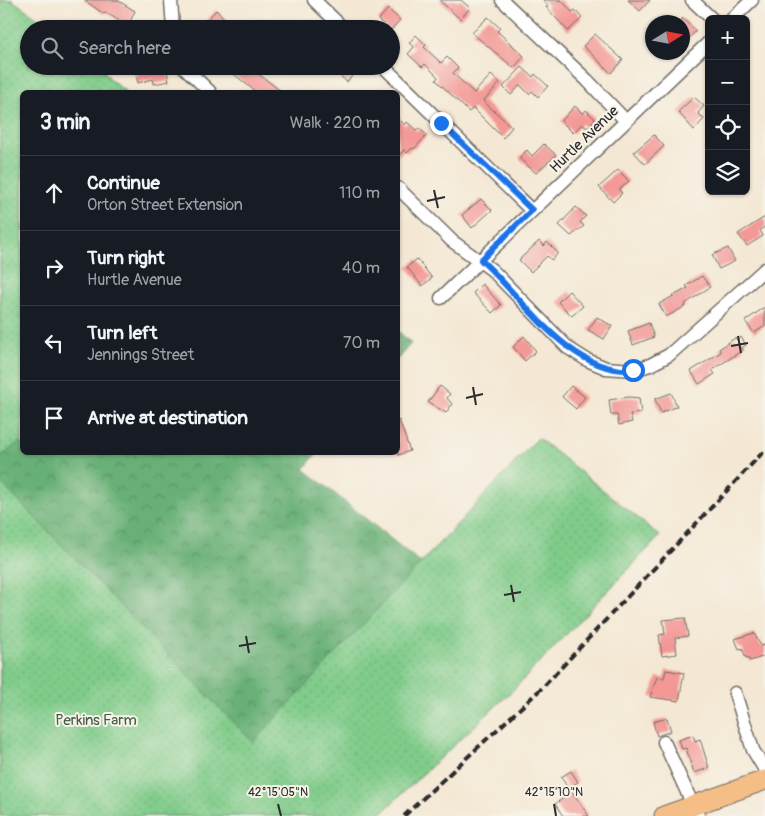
<!DOCTYPE html>
<html lang="en">
<head>
<meta charset="utf-8">
<style>
	body { margin:0; font-family:Pangolin,sans-serif; background:#20242c; color:#f1f3f6 }
	.controls { position:absolute; right:15px; top:15px; display:grid; overflow:hidden; border-radius:8px; box-shadow:0 1px 4px #0004 }
	.controls button { width:45px; height:45px; display:grid; place-items:center; padding:0; border:0; border-bottom:1px solid #363941; background:#171b24; color:#f1f3f6; font:25px sans-serif }
	.compass { position:absolute; left:645px; top:15px; width:45px; height:45px; border-radius:50%; background:#171b24; box-shadow:0 1px 4px #0004; rotate:79deg }
	.stop { position:absolute; width:15px; height:15px; margin:-11px; border:4px solid #1a73e8; border-radius:50%; background:#fff }
	.stop.end { background:#1a73e8; border-color:#fff; box-shadow:0 1px 5px #0008 }
	.list { margin:0; padding:0; list-style:none }
	h2 { display:flex; justify-content:space-between; align-items:center; height:65px; margin:0; padding:0 20px; font-size:21px }
	h2 small { font-size:16px; font-weight:400; color:#9ea1a6 }
	.list li { display:grid; grid-template-columns:32px 1fr auto; gap:15px; align-items:center; box-sizing:border-box; height:75px; padding:0 20px; border-top:1px solid #363941 }
	.list b { display:block; font-size:19px; white-space:nowrap }
	.list p { margin:0; font-size:16px; white-space:nowrap; color:#9ea1a6 }
	.list em { font-size:16px; font-style:normal; color:#9ea1a6 }
	.icon { flex:none; width:28px; height:28px; fill:none; stroke:currentColor; stroke-width:2; stroke-linecap:round; stroke-linejoin:round }
	.map { position:relative; flex:none; width:765px; height:816px; overflow:hidden }
	.search { position:absolute; background:#171b24; box-shadow:0 1px 4px #0004; left:20px; top:20px; width:380px; height:55px; display:flex; align-items:center; gap:12px; box-sizing:border-box; padding:0 18px; border-radius:28px; color:#9ea1a6; font-size:19px }
	.panel { position:absolute; background:#171b24; box-shadow:0 1px 4px #0004; left:20px; top:90px; width:380px; height:365px; border-radius:8px }
	.map>svg:first-child { display:block }
	.forest { fill:url(#forest-crowns); stroke:#4a6e50 }
	.park { fill:url(#park-dots); stroke:#567c5a }
	.building { fill:#f39895 }
	.lines { fill:none; stroke-linecap:round; stroke-linejoin:round }
	.street-casing { stroke:#716d66; stroke-width:15 }
	.primary-casing { stroke:#716d66; stroke-width:21 }
	.street { stroke:#fff; stroke-width:12 }
	.primary { stroke:#f6be87; stroke-width:19 }
	.rail { stroke:#2b2b2b; stroke-width:4; stroke-dasharray:8 4; stroke-linecap:butt }
	.route { stroke:#1a73e8; stroke-width:6 }
	.ticks { fill:none; stroke:#2b2b2b; stroke-width:2 }
	.labels { text-anchor:middle; stroke-width:4; stroke-linejoin:round; paint-order:stroke }
	.street-label { font-size:15px; fill:#2b2b2b; stroke:#f7f3e8 }
	.park-label { font-size:15px; fill:#445b48; stroke:#f7f3e8 }
	.ticks-label { font-size:12px; text-anchor:middle; fill:#2b2b2b; stroke:#f7f3e8; stroke-width:4; stroke-linejoin:round; paint-order:stroke }
</style>
</head>
<body>
<div class="map">
<svg width="765" height="816" viewBox="0 0 765 816">
	<defs>
		<pattern id="forest-crowns" width="20" height="18" patternUnits="userSpaceOnUse" patternTransform="scale(1.25)"><rect width="20" height="18" fill="#68b076"/><path d="M2 6a3 3 0 1 1 6 0M12 15a3 3 0 1 1 6 0" fill="none" stroke="#568f61"/></pattern>
		<pattern id="park-dots" width="8" height="8" patternUnits="userSpaceOnUse" patternTransform="scale(1.25)"><rect width="8" height="8" fill="#80cc8a"/><path d="M2 2h.1M6 6h.1" fill="none" stroke="#6faf77" stroke-width="1.8" stroke-linecap="round"/></pattern>
	</defs>
	<rect width="100%" height="100%" fill="#f7f3e8"/>
	<filter id="ink" filterUnits="userSpaceOnUse"><feTurbulence type="fractalNoise" baseFrequency=".02" numOctaves="2"/><feDisplacementMap in="SourceGraphic" scale="10" xChannelSelector="R" yChannelSelector="G"/><feConvolveMatrix kernelMatrix="1 2 1 2 8 2 1 2 1" color-interpolation-filters="sRGB"/></filter>
	<filter id="wash" filterUnits="userSpaceOnUse"><feTurbulence type="fractalNoise" baseFrequency=".0096" numOctaves="4" result="noise"/><feDisplacementMap in="SourceGraphic" scale="20" xChannelSelector="R" yChannelSelector="G"/><feGaussianBlur stdDeviation="1.12" result="paint"/><feColorMatrix in="noise" values="0 0 0 0 0 0 0 0 0 0 0 0 0 0 0 0 0 1.4 0 .05"/><feComposite in="paint" operator="in"/></filter>
	<g filter="url(#wash)">
		<rect width="100%" height="100%" fill="#f4e8d4"/>
		<path class="forest" d="M0,0H12L54,29H29V66H100L109,78L126,92H22V452L317,453L304,469L421,563L538,438L660,536L514,689L378,816H0Z
			M398,331L411,343L398,359Z"/>
		<path class="park" d="M0,0H12L54,29H29V66H100L109,78L126,92H22V440L0,457Z
			M538,438L660,536L514,689L378,816H0V482L253,742Z"/>
		<g id="blocks">
			<path class="building" d="M84,0H117L135,11L128,26L105,12L104,14Z
				M439,0H461L470,8L460,19Z
				M543,0H561L572,12L575,10L582,18L568,31L546,7L548,6Z
				M628,0H650L640,11Z
				M388,9L400,20L391,30L378,20Z
				M216,10L236,29H209L203,24Z
				M488,17L500,28L497,31L524,56L514,68L472,33Z
				M262,18L275,29H252Z
				M682,18L696,31L688,39L682,34Z
				M595,34L623,60L611,73L583,46Z
				M416,35L426,45L424,47L441,63L447,57L458,68L453,73L474,93L491,75L500,83L483,101L512,127L503,138L473,108L469,112L436,80L438,77L425,64L422,67L408,54L414,47L409,43Z
				M134,66H152L153,69L166,66L169,81L154,84L153,79L138,83Z
				M224,66H248L282,92H256Z
				M329,66H348L355,72L347,82Z
				M522,67L533,77L535,74L548,86L538,97L532,91L529,94L520,85L511,95L503,87Z
				M694,97L704,106L698,113L704,119L694,130L678,112Z
				M575,106L583,114L586,110L595,119L587,128L582,124L573,133L561,121Z
				M398,118L405,125L407,122L417,131L419,128L427,135L414,149L412,148L407,153L404,150L398,156Z
				M654,135L664,146L645,164L634,152Z
				M544,144L556,155L536,173L519,158L527,150L532,156Z
				M618,170L629,181L619,190L622,193L613,202L599,187Z
				M481,199L492,210L472,228L462,215Z
				M576,207L586,216L580,222L584,226L571,236L559,225Z
				M765,217V227L760,230L763,236L747,246L738,234Z
				M539,241L544,246L547,242L558,253L552,260L547,256L531,272L519,260Z
				M728,248L735,261L719,269L712,255Z
				M417,259L432,278L422,286L407,267Z
				M702,276L710,287L685,304L686,306L666,317L659,304L688,288L686,286Z
				M482,284L501,305L492,313L473,293Z
				M569,291L583,306L572,316L558,302Z
				M765,307V326L754,333L745,321Z
				M597,317L612,326L604,339L588,330Z
				M649,323L654,337L633,345L628,331Z
				M524,336L536,351L525,361L513,347Z
				M741,337L746,345L742,348L743,350L712,370L715,374L699,384L691,371L721,352L719,349L735,338L737,340Z
				M440,386L450,394L447,398L452,404L446,413L428,402Z
				M571,386L585,397L576,409L562,397Z
				M671,393L677,406L661,413L655,399Z
				M629,397L639,398L641,413L630,414L632,422L619,425L617,415H611L609,400Z
				M399,420L410,451L398,455V421Z
				M685,618L688,636L675,638L677,654L662,656L659,635L665,634L663,620Z
				M754,633L761,646L765,645V656L750,661L748,657L746,658L742,648L739,649L735,639Z
				M666,670L684,673L679,701L650,697L657,677L664,678Z
				M667,718L671,731L657,736L653,722Z
				M693,735L695,741L700,739L709,768L694,773L686,748L682,749L679,740Z
				M571,771L578,782L568,788L561,777Z
				M572,792L589,816H563L555,804Z"/>
		</g>
	</g>
	<g filter="url(#ink)">
		<use href="#blocks" fill-opacity="0" stroke="#716d66" stroke-width="1"/>
		<g class="lines">
			<g class="street-casing">
				<path id="street" d="M171,0L173,29
					M314,0L344,29
					M502,0L587,80L626,121
					M692,0L712,19
					M732,19L752,0
					M183,66L210,92
					M383,66L531,210
					M398,188L452,241L492,270L568,348L587,360L606,368L633,370L650,365L669,355L765,269
					M441,298L709,42
					M735,693L753,750L765,770
					M664,742L698,816"/>
			</g>
			<g class="primary-casing">
				<path id="primary" d="M664,816L765,780"/>
			</g>
			<use href="#street" class="street"/>
			<use href="#primary" class="primary"/>
			<path class="rail" d="M404,816L543,687L765,450"/>
		</g>
	</g>
	<g class="lines" filter="url(#ink)">
		<path class="route" d="M441,123L532,210L481,260C524,299 570,374 633,370"/>
	</g>
	<path class="ticks" d="M434,190L438,208M427,201L445,197M738,336L741,353M731,346L748,343M473,387L476,405M466,398L483,394M511,585L514,602M504,595L521,592M246,636L249,653M239,646L256,643M278,804L281,816M554,804L556,816"/>
	<g class="labels">
		<g class="street-label">
			<text transform="translate(584 139) rotate(-44)" y="5">Hurtle Avenue</text>
		</g>
		<g class="park-label">
			<text x="96" y="725">Perkins Farm</text>
		</g>
	</g>
	<g class="ticks-label">
		<text x="278" y="796">42°15'05"N</text>
		<text x="554" y="796">42°15'10"N</text>
	</g>
</svg>
<div class="controls">
<button>+</button>
<button>−</button>
<button><svg class="icon" aria-label="locate" viewBox="0 0 24 24"><circle cx="12" cy="12" r="6"/><path d="M12 2v4M12 18v4M2 12h4M18 12h4"/></svg></button>
<button><svg class="icon" aria-label="layers" viewBox="0 0 24 24"><path d="M12 4l9 5-9 5-9-5zM3 14l9 5 9-5"/></svg></button>
</div>
<svg class="compass" viewBox="-18 -18 36 36"><path d="M0-13l5 13h-10z" fill="#e53935"/><path d="M0 13l5-13h-10z" fill="#9ea1a6"/></svg>
<div class="stop" style="left:633px;top:370px"></div>
<div class="stop end" style="left:441px;top:123px"></div>
<div class="search"><svg class="icon" aria-label="search" viewBox="0 0 24 24"><circle cx="10" cy="10" r="6"/><path d="M15 15l6 6"/></svg>Search here</div>
<section class="panel">
<h2>3 min<small>Walk · 220 m</small></h2>
<ul class="list">
<li><svg class="icon" aria-label="ahead" viewBox="0 0 24 24"><path d="M12 20V5M6 11l6-6 6 6"/></svg><div><b>Continue</b><p>Orton Street Extension</p></div><em>110 m</em></li>
<li><svg class="icon" aria-label="right" viewBox="0 0 24 24"><path d="M7 20v-9h11M14 6l5 5-5 5"/></svg><div><b>Turn right</b><p>Hurtle Avenue</p></div><em>40 m</em></li>
<li><svg class="icon" aria-label="left" viewBox="0 0 24 24"><path d="M17 20v-9H6M10 6l-5 5 5 5"/></svg><div><b>Turn left</b><p>Jennings Street</p></div><em>70 m</em></li>
<li><svg class="icon" aria-label="arrive" viewBox="0 0 24 24"><path d="M6 21V4h12l-3 4 3 4H6"/></svg><div><b>Arrive at destination</b></div></li>
</ul>
</section>
</div>
</body>
</html>
